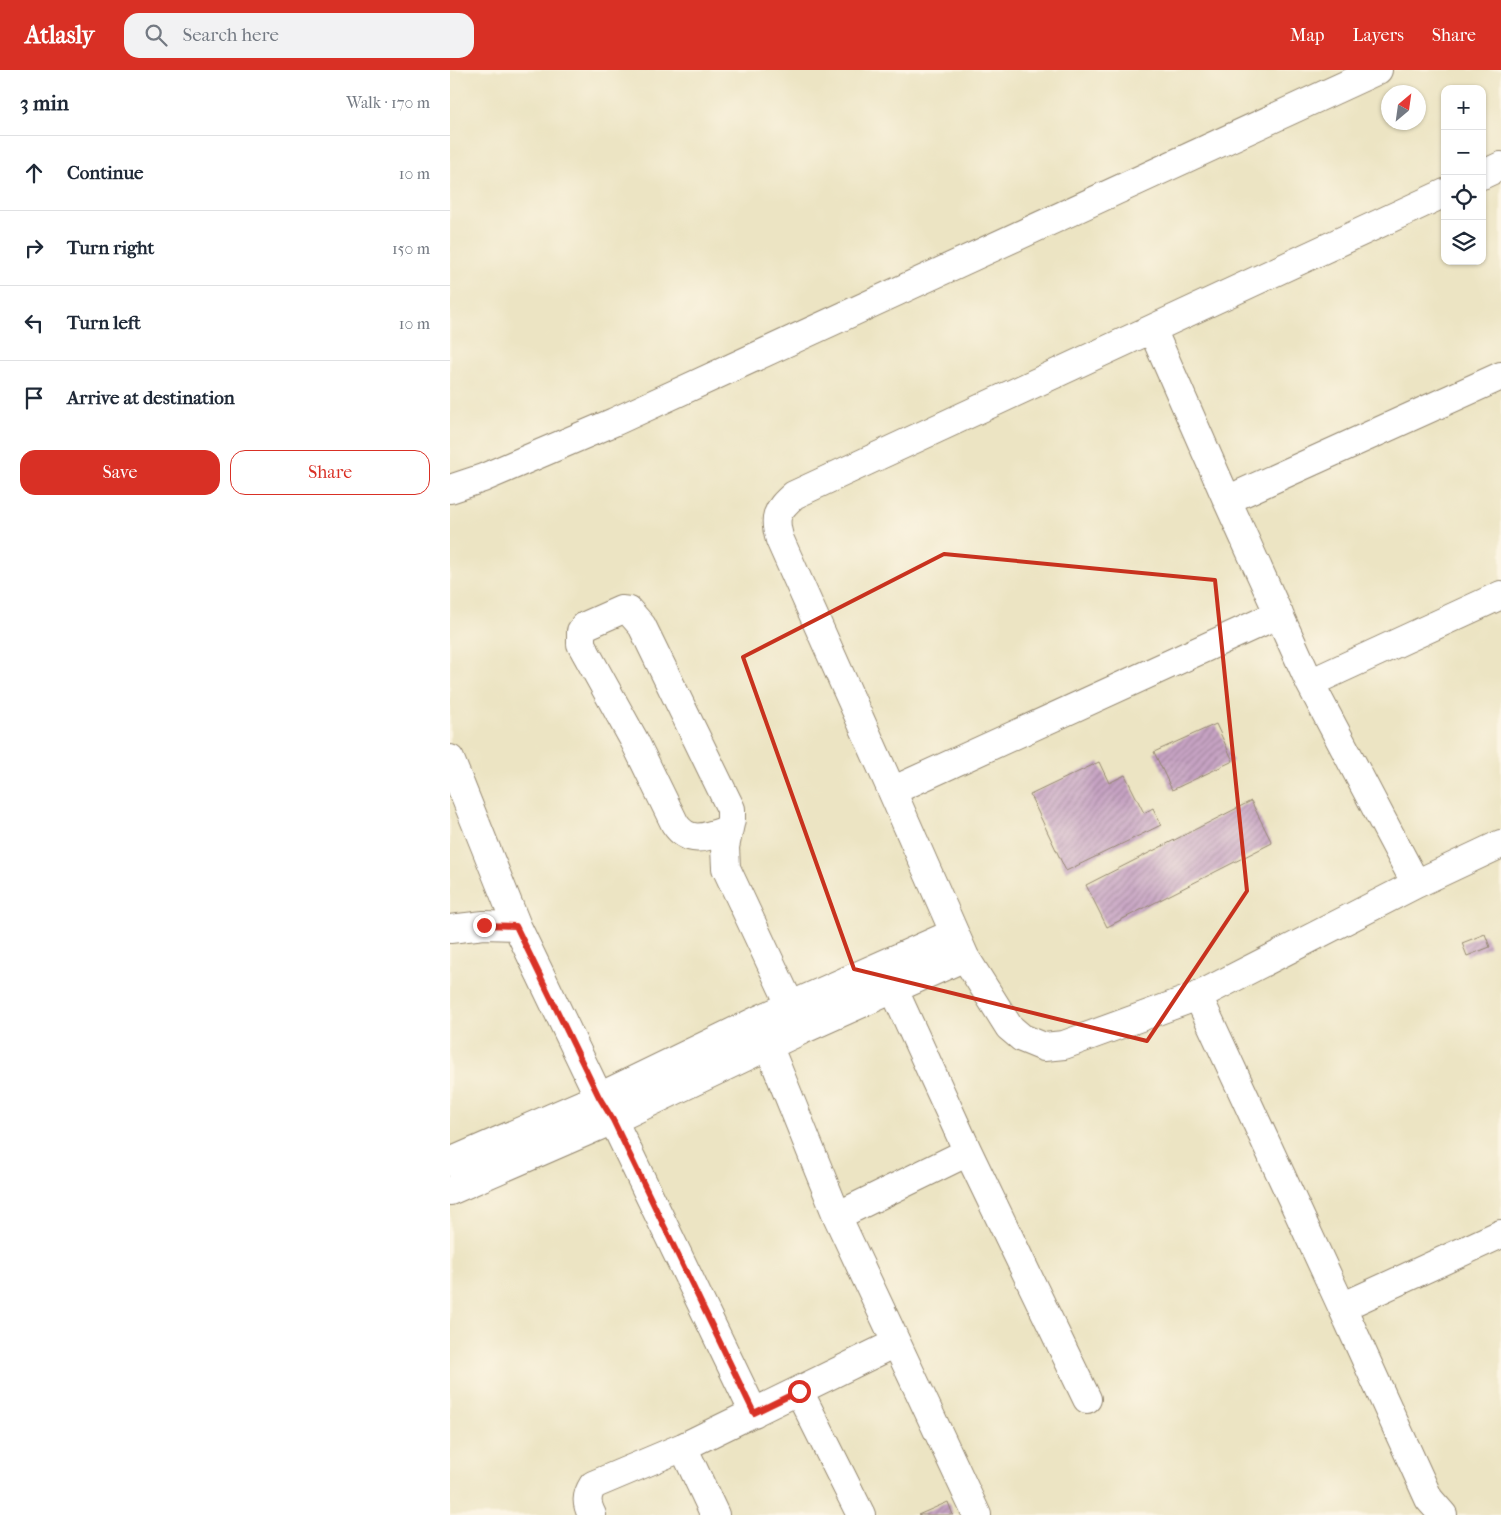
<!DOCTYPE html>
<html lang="en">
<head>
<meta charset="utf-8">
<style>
	body { margin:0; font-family:"IM FELL French Canon",serif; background:#f2f2f3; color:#1f2937 }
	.controls { position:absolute; right:15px; top:15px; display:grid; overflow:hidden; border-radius:10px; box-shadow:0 1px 4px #0004 }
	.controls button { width:45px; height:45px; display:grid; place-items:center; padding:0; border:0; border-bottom:1px solid #e0e1e3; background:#fff; color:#1f2937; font:25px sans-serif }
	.compass { position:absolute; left:931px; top:15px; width:45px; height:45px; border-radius:50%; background:#fff; box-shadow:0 1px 4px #0004; rotate:29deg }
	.stop { position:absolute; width:15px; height:15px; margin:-11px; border:4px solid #d93025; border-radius:50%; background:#fff }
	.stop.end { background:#d93025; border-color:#fff; box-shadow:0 1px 5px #0008 }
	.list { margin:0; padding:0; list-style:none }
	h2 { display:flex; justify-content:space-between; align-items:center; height:65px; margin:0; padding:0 20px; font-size:21px }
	h2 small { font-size:16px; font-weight:400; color:#747a83 }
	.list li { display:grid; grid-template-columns:32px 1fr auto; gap:15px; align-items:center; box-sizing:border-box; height:75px; padding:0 20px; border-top:1px solid #e0e1e3 }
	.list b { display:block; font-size:19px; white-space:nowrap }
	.list em { font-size:16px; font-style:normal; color:#747a83 }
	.actions { display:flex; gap:10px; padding:15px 20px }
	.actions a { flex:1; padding:11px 0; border:1px solid #d93025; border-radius:15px; text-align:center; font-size:18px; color:#d93025 }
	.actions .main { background:#d93025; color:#fff }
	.icon { flex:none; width:28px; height:28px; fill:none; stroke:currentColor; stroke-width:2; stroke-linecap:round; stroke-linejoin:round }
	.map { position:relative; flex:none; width:1051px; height:1445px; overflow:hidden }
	header { display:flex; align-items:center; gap:30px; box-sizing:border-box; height:70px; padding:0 25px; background:#d93025; color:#fff }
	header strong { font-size:24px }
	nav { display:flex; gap:28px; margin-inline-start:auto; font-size:18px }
	.search { width:350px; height:45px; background:#f2f2f3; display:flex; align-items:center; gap:12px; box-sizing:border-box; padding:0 18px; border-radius:15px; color:#747a83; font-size:19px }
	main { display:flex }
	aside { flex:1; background:#fff }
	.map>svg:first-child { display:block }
	.building { fill:url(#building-hatch) }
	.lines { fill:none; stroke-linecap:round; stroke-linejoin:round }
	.minor-casing { stroke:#948770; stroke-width:30 }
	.minor { stroke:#fff; stroke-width:28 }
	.route { stroke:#d93025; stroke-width:6 }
	.marked { fill:none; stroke:#c8321e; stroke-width:4; stroke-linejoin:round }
</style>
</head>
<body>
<header>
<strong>Atlasly</strong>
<div class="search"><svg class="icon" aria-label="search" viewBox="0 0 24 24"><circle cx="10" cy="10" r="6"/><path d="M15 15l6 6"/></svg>Search here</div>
<nav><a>Map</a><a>Layers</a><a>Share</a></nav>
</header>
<main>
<aside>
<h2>3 min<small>Walk · 170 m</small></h2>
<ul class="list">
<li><svg class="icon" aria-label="ahead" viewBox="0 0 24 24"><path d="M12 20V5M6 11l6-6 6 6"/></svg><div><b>Continue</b></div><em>10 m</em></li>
<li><svg class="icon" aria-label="right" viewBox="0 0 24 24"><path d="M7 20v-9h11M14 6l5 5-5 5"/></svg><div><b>Turn right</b></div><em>150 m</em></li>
<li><svg class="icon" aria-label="left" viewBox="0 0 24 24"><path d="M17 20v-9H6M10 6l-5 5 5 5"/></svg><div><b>Turn left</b></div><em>10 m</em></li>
<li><svg class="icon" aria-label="arrive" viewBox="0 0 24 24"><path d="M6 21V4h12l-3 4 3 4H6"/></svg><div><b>Arrive at destination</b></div></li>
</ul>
<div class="actions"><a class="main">Save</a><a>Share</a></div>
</aside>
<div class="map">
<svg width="1051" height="1445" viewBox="0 0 1051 1445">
	<defs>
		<pattern id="building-hatch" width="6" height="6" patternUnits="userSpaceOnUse" patternTransform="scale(1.25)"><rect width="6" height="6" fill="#c6a3c3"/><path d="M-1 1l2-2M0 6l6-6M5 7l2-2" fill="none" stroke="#a2859e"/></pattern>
	</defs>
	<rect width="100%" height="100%" fill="#fcf5e5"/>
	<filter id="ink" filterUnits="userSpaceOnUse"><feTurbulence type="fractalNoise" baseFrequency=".02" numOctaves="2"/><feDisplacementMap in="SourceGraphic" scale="10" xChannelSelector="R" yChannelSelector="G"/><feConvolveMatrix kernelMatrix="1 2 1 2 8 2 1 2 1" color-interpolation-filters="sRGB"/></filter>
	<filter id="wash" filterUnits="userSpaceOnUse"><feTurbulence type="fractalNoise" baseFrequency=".0096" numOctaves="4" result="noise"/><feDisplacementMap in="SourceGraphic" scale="20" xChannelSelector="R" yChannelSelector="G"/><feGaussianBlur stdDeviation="1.12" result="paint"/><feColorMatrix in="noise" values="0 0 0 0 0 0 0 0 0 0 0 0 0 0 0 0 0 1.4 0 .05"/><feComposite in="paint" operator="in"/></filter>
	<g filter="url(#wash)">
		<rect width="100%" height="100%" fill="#ece4c3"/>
		<g id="blocks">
			<path class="building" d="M766,654L783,691L722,720L704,682Z
				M649,692L659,713L675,705L694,743L703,738L711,755L616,801L580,725Z
				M801,731L822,773L657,857L636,815Z
				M1035,864L1040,877L1017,886L1012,873Z
				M498,1432L503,1445H468Z"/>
		</g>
	</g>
	<g filter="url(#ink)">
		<use href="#blocks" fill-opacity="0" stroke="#948770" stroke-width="1"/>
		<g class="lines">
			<g class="minor-casing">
				<path id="minor" d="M1032,105L1051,96
					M702,259L777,430L860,613L966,814
					M0,419L33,408L164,352L928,0
					M777,430L1051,306
					M829,544L442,721L515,887L559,957L572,968L594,977L614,975L748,926L966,814L1051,774
					M860,613L1051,525
					M0,689L67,856L149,1027L163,1050L304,1343
					M442,721L330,470C323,447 326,441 344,425L995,123
					M277,760C257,767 239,775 225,754L184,670L131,574V561L135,556L171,540L179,541L192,556L281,739V749L275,777L276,798L352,960
					M0,859L34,855L67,856
					M435,904L444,920L518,1082L637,1329
					M748,926L892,1237L1051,1164
					M312,960L387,1146L527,1445
					M0,1092L149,1027L308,950L504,863
					M0,1121L163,1050L352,960L515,887
					M387,1146L518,1082
					M892,1237L979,1429L993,1445
					M349,1321L411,1445
					M233,1377L265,1445
					M142,1445C136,1433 136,1426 143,1415L233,1377L446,1273"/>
			</g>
			<use href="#minor" class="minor"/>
		</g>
	</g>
	<g class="lines" filter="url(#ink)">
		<path class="route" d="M34,855L66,856L149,1027L163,1050L304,1343L349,1321"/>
	</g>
	<path class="marked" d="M494,484L765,510L797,821L697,971L404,899L293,587Z"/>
</svg>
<div class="controls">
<button>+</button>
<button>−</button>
<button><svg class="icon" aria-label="locate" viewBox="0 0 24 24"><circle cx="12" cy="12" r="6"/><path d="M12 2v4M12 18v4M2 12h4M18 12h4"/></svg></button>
<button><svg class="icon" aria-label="layers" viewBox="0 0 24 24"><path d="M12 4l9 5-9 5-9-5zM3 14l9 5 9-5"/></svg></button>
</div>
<svg class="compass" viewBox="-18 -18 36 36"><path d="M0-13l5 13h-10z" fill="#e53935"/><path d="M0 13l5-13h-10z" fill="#747a83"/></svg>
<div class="stop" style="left:349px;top:1321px"></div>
<div class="stop end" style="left:34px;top:855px"></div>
</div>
</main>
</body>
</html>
